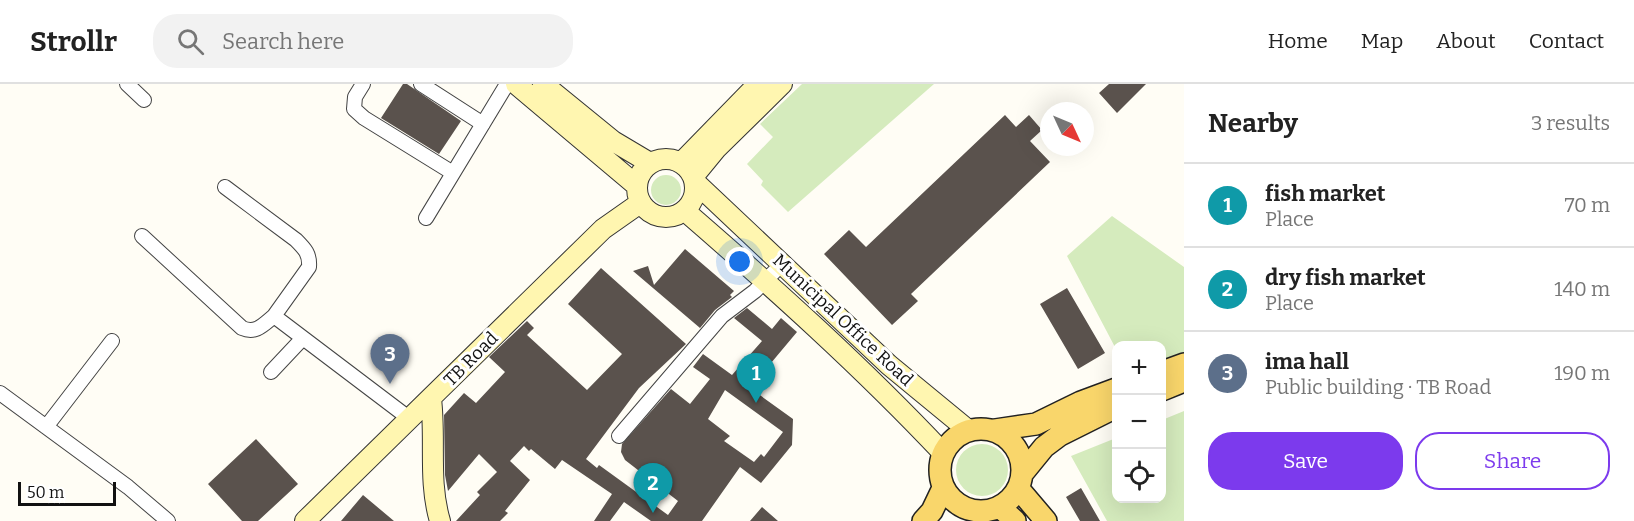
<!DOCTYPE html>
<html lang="en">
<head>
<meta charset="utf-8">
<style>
	body { margin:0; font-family:Bitter,serif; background:#f2f2f2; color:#222 }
	.controls { position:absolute; right:18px; bottom:18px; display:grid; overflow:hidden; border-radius:12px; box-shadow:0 6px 24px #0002 }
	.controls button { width:54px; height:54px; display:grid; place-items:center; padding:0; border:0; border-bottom:2px solid #e0e0e0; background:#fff; color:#222; font:30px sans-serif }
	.compass { position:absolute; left:1040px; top:18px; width:54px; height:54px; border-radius:50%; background:#fff; box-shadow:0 6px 24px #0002; rotate:134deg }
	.scale { position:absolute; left:18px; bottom:15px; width:98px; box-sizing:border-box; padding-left:6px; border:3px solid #111; border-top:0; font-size:16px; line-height:21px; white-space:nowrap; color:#111; -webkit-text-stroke:4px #fff; paint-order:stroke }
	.you { position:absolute; left:740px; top:178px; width:21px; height:21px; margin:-15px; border:4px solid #fff; border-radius:50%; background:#1a73e8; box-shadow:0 0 0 9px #1a73e833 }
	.badge { display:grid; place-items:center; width:39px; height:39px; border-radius:50%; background:#7c3aed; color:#fff; font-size:20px; font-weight:700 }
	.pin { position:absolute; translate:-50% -50px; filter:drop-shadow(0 2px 3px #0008) }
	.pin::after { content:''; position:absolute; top:32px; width:21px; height:18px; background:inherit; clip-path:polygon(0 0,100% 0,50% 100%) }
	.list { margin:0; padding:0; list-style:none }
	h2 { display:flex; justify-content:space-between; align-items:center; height:78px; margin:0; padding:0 24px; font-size:26px }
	h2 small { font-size:20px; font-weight:400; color:#767676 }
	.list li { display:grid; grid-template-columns:39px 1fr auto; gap:18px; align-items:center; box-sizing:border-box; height:84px; padding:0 24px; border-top:2px solid #e0e0e0 }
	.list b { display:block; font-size:22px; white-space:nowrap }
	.list p { margin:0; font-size:20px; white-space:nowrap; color:#767676 }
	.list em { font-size:20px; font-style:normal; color:#767676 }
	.actions { display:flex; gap:12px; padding:18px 24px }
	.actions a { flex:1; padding:14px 0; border:2px solid #7c3aed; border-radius:24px; text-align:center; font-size:21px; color:#7c3aed }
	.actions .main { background:#7c3aed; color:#fff }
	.icon { flex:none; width:33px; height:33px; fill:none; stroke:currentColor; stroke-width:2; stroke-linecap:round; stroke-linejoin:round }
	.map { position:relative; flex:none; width:1184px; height:437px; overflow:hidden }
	header { display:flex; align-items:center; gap:36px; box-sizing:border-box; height:84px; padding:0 30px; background:#fff; border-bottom:2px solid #e0e0e0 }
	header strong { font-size:28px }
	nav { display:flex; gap:33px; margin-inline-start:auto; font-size:21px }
	.search { width:420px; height:54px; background:#f2f2f2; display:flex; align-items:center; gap:15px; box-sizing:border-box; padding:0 21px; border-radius:24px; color:#767676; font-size:22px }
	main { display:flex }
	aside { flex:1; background:#fff }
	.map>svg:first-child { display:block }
	.green { fill:#d5ebbd }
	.building { fill:#5a524d; fill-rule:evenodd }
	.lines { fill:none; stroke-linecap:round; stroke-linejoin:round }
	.street-casing { stroke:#444; stroke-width:16 }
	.secondary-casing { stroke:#333; stroke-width:22 }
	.primary-casing { stroke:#222; stroke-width:24 }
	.street { stroke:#fff; stroke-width:14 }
	.secondary { stroke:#fff6b0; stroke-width:20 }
	.primary { stroke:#f9d66b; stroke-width:21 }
	.labels { text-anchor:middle; stroke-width:6; stroke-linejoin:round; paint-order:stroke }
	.street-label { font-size:18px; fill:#111; stroke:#fff }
</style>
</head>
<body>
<header>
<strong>Strollr</strong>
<div class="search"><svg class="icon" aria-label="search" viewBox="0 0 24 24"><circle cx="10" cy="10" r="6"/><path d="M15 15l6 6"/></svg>Search here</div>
<nav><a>Home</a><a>Map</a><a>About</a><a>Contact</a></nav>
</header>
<main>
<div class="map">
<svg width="1184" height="437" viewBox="0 0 1184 437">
	<rect width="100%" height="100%" fill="#fffdf5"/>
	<path class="green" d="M802,0H934L788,128L761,101L763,97L747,80L773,53L760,40Z
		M651 106a15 15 0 1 1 30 0a15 15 0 1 1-30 0Z
		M1112,132L1184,183V268L1162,276V262H1116V265L1067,172Z
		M1184,327V437H1107L1071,372L1116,354V414H1162V336Z
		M956 386a26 26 0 1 1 52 0a26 26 0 1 1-52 0Z"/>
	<path class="building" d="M403,0H407L461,37L439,70L381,34Z
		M1109,0H1146L1117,29L1099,9Z
		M1005,31L1016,43L1029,31L1042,46L1030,57L1050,78L911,210L918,217L892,241L824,170L849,146L866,163Z
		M685,165L734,207L730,211L732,213L715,226L700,244L633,187L648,182L654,201Z
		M601,184L686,260L639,304L586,375L597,384L599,381L668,431L678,417L625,376L621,368L622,360L671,305L690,320L710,295L693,283L703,270L732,291L762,257L734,234L747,224L772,245L781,234L797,248L750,304L793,335L792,361L761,399L740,383L702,437H651L624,418L610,437H594L612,410L562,376L555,385L531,365L529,367L524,362L510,377L530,396L505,427L508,429L500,437H456L480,411L477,408L497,388L479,370L448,407L445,391L444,331L464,309L476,319L505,288L489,273L527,237L534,244L527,251L587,306L622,270L568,220ZM725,306L783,348L764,373L761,370L754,378L724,357L730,352L708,335Z
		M1067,204L1105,269L1078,285L1040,220Z
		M256,355L298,400L258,437H242L208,400Z
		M1081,404L1100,437H1080L1066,413Z
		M363,411L394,437H341Z
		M762,423L778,437H750Z"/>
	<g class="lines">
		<g class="street-casing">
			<path id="street" d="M127,0L144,16
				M363,0L355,13L354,25L364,34L453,89
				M421,0L483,40
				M225,103L296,156C305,165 310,170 309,183L274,232
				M426,134L507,0
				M142,152L242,244C256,250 263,241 274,232L410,335
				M271,288L303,254
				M0,309L128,403L168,437
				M46,343L112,257
				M619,352L722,232L755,207L782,180"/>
		</g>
		<g class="secondary-casing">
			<path id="secondary" d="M516,0L636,101
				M543,0L613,57L650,79
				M637 104a29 29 0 1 1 58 0a29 29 0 1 1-58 0Z
				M681,79L758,0
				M693,93L716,65L782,0
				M695,98L889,281L968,346
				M685,127C774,204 862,283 943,369
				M431,315C436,355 428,397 440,437
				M305,437L603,145L640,119"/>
		</g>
		<g class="primary-casing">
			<path id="primary" d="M1162,288L1184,280
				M1162,306L1184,297
				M940 386a41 41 0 1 1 82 0a41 41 0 1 1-82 0Z
				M995,346L1036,340L1081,318L1116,305
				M1022,390L1044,363L1060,351L1116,323
				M1018,404L1046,437
				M1000,423L1015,437
				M923,437L932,427L943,404"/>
		</g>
		<use href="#street" class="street"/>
		<use href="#secondary" class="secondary"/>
		<use href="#primary" class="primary"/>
	</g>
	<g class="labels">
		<g class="street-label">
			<text transform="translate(843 236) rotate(43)" y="6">Municipal Office Road</text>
			<text transform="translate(471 275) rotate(-45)" y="6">TB Road</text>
		</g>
	</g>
</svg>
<div class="controls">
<button>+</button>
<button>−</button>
<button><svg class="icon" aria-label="locate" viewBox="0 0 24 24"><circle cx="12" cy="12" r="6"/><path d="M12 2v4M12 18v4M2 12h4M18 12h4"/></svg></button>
</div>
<svg class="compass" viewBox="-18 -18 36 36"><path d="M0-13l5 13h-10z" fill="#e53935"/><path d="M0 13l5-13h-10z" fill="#767676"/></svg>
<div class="scale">50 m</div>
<div class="you"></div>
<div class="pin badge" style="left:756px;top:319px;background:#0f9aa8">1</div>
<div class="pin badge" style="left:653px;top:429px;background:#0f9aa8">2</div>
<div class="pin badge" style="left:390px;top:300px;background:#5c6f8a">3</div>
</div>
<aside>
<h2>Nearby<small>3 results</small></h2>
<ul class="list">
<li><span class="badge" style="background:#0f9aa8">1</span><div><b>fish market</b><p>Place</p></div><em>70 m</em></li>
<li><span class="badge" style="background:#0f9aa8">2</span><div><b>dry fish market</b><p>Place</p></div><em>140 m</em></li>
<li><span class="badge" style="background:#5c6f8a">3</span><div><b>ima hall</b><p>Public building · TB Road</p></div><em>190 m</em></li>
</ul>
<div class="actions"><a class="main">Save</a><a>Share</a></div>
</aside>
</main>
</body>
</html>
